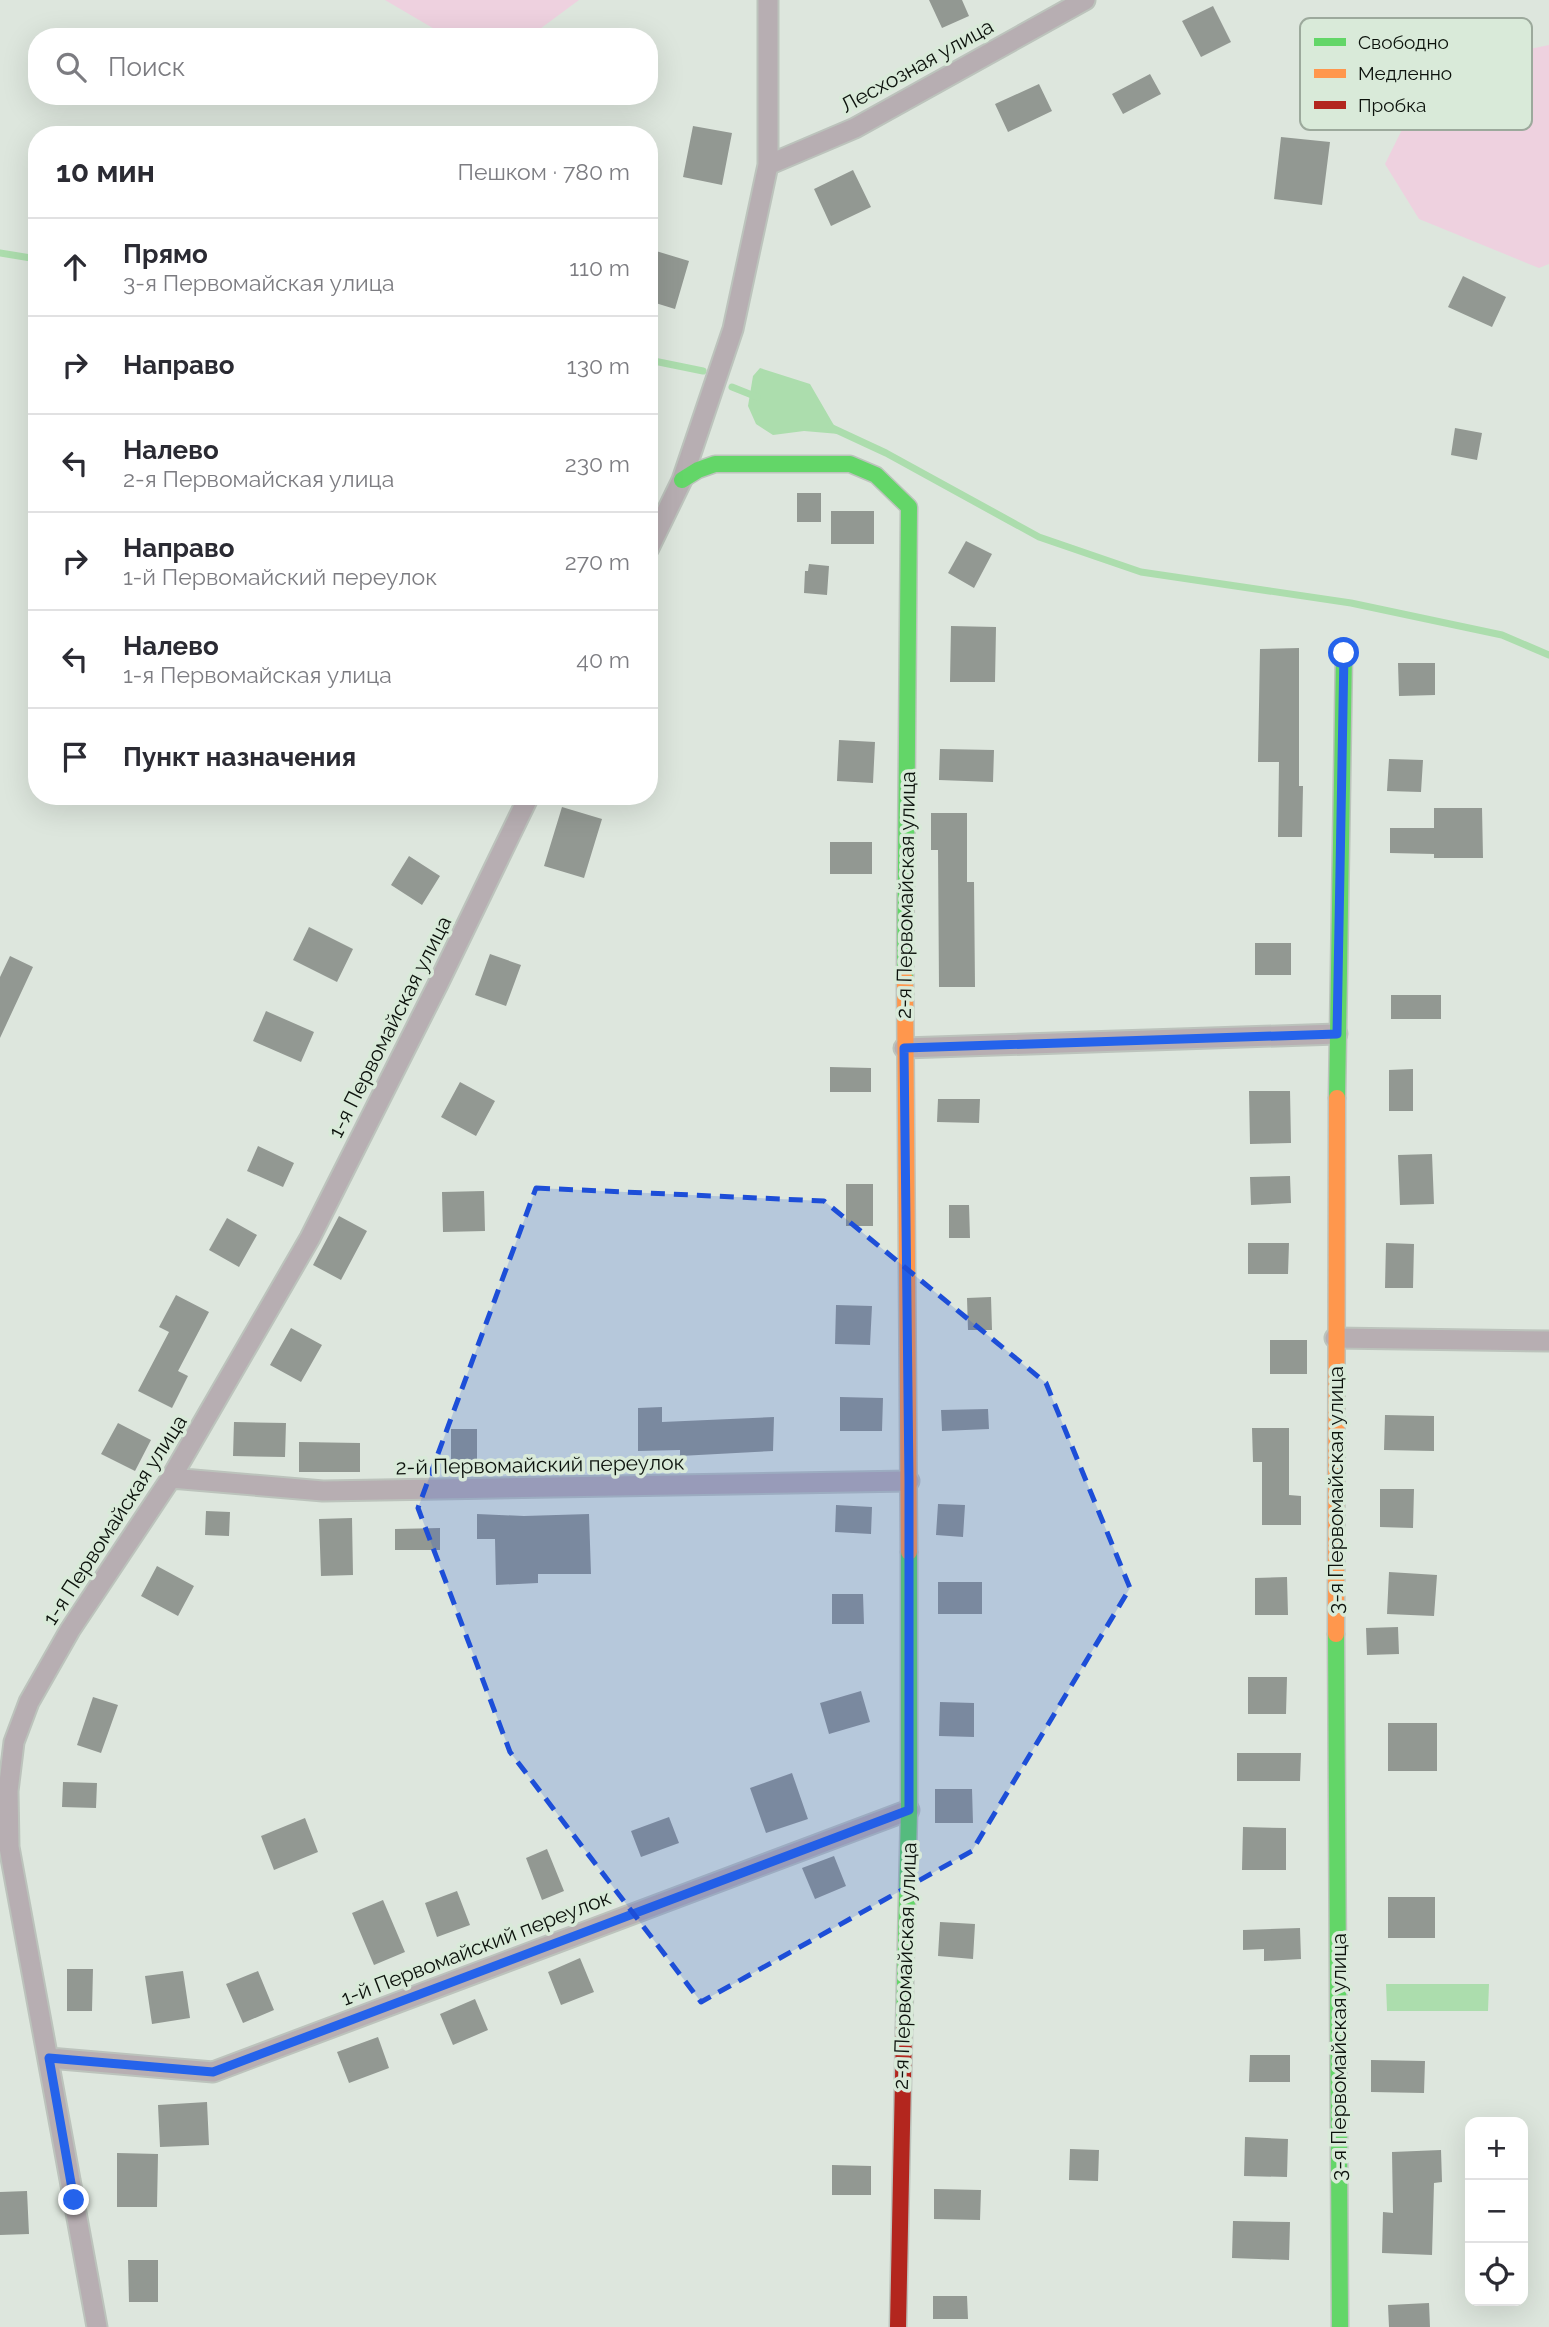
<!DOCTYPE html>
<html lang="ru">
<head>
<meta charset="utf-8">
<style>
	body { margin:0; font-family:Raleway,sans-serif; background:#f7f7f7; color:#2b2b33 }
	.controls { position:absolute; right:21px; bottom:21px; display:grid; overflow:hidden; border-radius:14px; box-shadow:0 7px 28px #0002 }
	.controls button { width:63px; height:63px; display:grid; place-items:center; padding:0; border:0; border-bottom:2px solid #e1e1e2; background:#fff; color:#2b2b33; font:35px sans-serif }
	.stop { position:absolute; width:21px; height:21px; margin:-16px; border:5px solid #2563eb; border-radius:50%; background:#fff }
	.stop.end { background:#2563eb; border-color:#fff; box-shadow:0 2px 7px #0008 }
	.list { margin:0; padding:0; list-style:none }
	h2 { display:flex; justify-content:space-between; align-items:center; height:91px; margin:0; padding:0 28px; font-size:30px }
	h2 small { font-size:23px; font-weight:400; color:#7c7c81 }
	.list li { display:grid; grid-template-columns:46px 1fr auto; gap:21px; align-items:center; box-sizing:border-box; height:98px; padding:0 28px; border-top:2px solid #e1e1e2 }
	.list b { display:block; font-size:26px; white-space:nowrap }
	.list p { margin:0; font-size:23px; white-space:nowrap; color:#7c7c81 }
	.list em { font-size:23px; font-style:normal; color:#7c7c81 }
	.icon { flex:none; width:38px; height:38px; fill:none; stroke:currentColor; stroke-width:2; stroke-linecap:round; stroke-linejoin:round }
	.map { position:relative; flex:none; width:1549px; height:2327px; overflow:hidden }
	.search { position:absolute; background:#fff; box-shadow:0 7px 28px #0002; left:28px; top:28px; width:630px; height:77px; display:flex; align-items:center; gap:18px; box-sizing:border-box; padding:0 24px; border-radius:28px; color:#7c7c81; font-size:26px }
	.panel { position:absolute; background:#fff; box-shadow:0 7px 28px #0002; left:28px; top:126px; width:630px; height:679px; border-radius:28px }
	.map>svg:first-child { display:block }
	.green { fill:#eed1df }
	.water { fill:#acddad }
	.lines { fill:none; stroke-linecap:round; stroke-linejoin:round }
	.stream { stroke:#acddad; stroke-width:7 }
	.building { fill:#929892 }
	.street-casing { stroke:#bcc3bc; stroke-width:23 }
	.fast-casing { stroke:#bcc3bc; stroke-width:19 }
	.slow-casing { stroke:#bcc3bc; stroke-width:19 }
	.jam-casing { stroke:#bcc3bc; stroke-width:19 }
	.street { stroke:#b7aeb2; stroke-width:19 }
	.fast { stroke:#63d668; stroke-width:16 }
	.slow { stroke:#ff974d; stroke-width:16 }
	.jam { stroke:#b3261e; stroke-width:16 }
	.route { stroke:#2563eb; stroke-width:9 }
	.marked { fill:#1d4ed8; fill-opacity:0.2; stroke:#1d4ed8; stroke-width:5; stroke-dasharray:14 9; stroke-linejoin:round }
	.labels { text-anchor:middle; stroke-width:7; stroke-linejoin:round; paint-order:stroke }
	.street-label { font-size:21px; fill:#0c120c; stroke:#d9ead9 }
	.key { fill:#d9ead9; stroke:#9ca99c; stroke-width:2 }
	.key-label { font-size:19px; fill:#0c120c }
</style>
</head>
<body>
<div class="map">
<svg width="1549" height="2327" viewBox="0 0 1549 2327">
	<rect width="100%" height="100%" fill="#dde6dd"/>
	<path class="green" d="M385,0H579L529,37H448Z
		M1549,45V264L1539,268L1419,219L1385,164L1432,69Z"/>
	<path class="water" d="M760,368L810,384L839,434L804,431L773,435L756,424L748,406L753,376Z
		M1386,1984H1489L1488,2011H1387Z"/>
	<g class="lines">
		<path class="stream" d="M0,253L37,259
			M649,360L703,371
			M732,387L757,397
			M830,427L886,453L1039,537L1141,572L1351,603L1502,635L1549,655"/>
	</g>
	<path class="building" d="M929,0H962L969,16L942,28Z
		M1213,6L1231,42L1201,57L1182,21Z
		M1150,74L1161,94L1123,114L1112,94Z
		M1039,84L1052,111L1008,132L995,104Z
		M693,126L732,133L722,185L683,177Z
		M1281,137L1330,142L1322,205L1274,199Z
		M853,170L871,207L831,226L814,189Z
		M656,251L689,261L675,309L649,301V274Z
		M1463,276L1506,297L1492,327L1448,307Z
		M1455,428L1482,433L1477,460L1451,455Z
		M797,493H821V522H797Z
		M831,511H874V544H831Z
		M966,541L992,554L974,588L948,573Z
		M809,564L829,566L827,595L804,593L805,571H808Z
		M951,626L996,627L995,682H950Z
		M1299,648V786H1303L1302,837H1278L1279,762H1258L1260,649Z
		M1398,663H1435V695L1399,696Z
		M839,740L875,742L873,783L837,781Z
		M940,749L994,750L993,782L939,780Z
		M1389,759L1423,760L1421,792L1387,791Z
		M562,807L602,819L584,878L544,866Z
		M1434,808H1482L1483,858H1434V854L1390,853V828H1434Z
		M931,813H967V882H974L975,987H939L938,850H931Z
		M830,842H872V874H830Z
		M409,856L440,876L422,905L391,885Z
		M309,927L353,949L337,982L293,960Z
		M1255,943H1291V975H1255Z
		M490,954L521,965L506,1006L475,995Z
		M10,956L33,967L0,1038V977Z
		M1391,995H1441V1019H1391Z
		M266,1011L314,1032L301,1062L253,1041Z
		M830,1067L871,1068V1092H830Z
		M1413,1069V1111H1389V1070Z
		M460,1082L495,1101L476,1136L441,1117Z
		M1249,1091H1290L1291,1143L1250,1144Z
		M938,1099H980L979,1123L937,1122Z
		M258,1146L294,1163L283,1187L247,1171Z
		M1432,1154L1434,1204L1400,1205L1398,1155Z
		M1290,1176L1291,1203L1251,1205L1250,1177Z
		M846,1184H873V1226H846Z
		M484,1191L485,1231L443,1232L442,1192Z
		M949,1205H969L970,1238H949Z
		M339,1216L367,1231L341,1280L313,1265Z
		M227,1218L257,1235L239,1267L209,1250Z
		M1248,1243H1289L1288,1274H1248Z
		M1386,1243L1414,1244L1413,1288H1385Z
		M176,1295L209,1312L178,1371L188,1376L172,1408L138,1391L169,1332L159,1327Z
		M991,1297L992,1330H968L967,1298Z
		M836,1305L872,1306L870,1345L835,1344Z
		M291,1328L322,1345L301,1382L270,1365Z
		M1270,1340H1307V1374H1270Z
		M840,1397L883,1398L882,1431H840Z
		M662,1407V1422L774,1417L773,1451L680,1456V1450L638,1451V1408Z
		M988,1409L989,1429L942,1431L941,1410Z
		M1385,1415L1434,1416V1451L1384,1450Z
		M234,1422L286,1423L285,1457L233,1456Z
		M118,1423L151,1440L135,1471L101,1454Z
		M1252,1428H1289V1495L1301,1496V1525H1262V1462H1253Z
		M451,1429H477V1472L451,1473Z
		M299,1442L360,1443V1472H299Z
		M1380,1489H1414L1413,1528L1380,1527Z
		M938,1504L965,1505L963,1537L936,1535Z
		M836,1505L872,1507L871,1534L835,1532Z
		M206,1511L230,1512L229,1536L205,1535Z
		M477,1514L524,1516L589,1514L591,1574H538V1583L496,1585L495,1539H477Z
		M352,1518L353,1575L321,1576L319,1519Z
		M440,1528V1550H395V1529Z
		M157,1566L194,1586L178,1616L141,1596Z
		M1389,1572L1437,1575L1434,1616L1387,1614Z
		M1287,1577L1288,1615H1255V1578Z
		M938,1582H982V1614H938Z
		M832,1594H863L864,1624H832Z
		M1398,1627L1399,1654L1367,1655L1366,1628Z
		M1248,1677H1287L1286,1714H1248Z
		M861,1691L870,1722L829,1734L820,1703Z
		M93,1697L118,1705L101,1753L77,1745Z
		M940,1702L974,1703V1737L939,1736Z
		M1388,1723H1437V1771H1388Z
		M1237,1753H1301L1300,1781H1237Z
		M792,1773L808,1819L766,1833L750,1788Z
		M63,1782L97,1783L96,1808L62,1807Z
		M935,1789H972L973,1823H935Z
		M669,1817L679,1843L641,1857L631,1831Z
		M305,1818L318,1852L274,1870L261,1836Z
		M1243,1827L1286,1828V1870H1242Z
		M547,1849L564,1891L542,1900L526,1858Z
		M834,1856L846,1886L815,1899L802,1868Z
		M457,1891L470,1925L437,1937L425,1903Z
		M1388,1897H1435V1938H1388Z
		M383,1900L405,1952L374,1965L352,1913Z
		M940,1922L975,1924L973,1959L938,1956Z
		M1300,1928L1301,1959L1264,1961V1949L1243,1950V1930Z
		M580,1958L594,1992L561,2005L548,1972Z
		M67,1969H93L92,2011H67Z
		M183,1971L190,2018L152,2024L145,1976Z
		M258,1971L274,2010L243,2023L226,1984Z
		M475,1999L488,2030L453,2045L440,2014Z
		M378,2037L389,2068L349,2083L337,2052Z
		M1250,2055H1290V2082H1249Z
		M1371,2060L1425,2061L1424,2093L1371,2092Z
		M207,2102L209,2145L160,2147L158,2105Z
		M1245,2137L1288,2139L1287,2177L1244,2176Z
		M1070,2149L1099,2150L1098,2181L1069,2180Z
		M1441,2150L1442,2182L1434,2183L1432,2255L1382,2253L1383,2212L1393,2213L1392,2152Z
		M117,2153L158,2154L157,2207H117Z
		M832,2165L871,2166V2195H832Z
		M934,2189L981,2190L980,2220L934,2219Z
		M27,2191L29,2234L0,2235V2192Z
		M1233,2221L1290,2222L1289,2260L1232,2258Z
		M128,2260H158V2302H129Z
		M933,2296H967L968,2319H933Z
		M1429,2303L1430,2327H1389L1388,2305Z"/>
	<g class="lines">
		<g class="street-casing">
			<path id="street" d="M768,165L855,128L1085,0
				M649,548L682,480L733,329L768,165V0
				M904,1048L1337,1034
				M1335,1338L1549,1341
				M171,1478L323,1491L909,1481
				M49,2058L213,2072L909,1810
				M97,2327L9,1847L8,1791L14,1742L29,1702L70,1630L171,1478L310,1238L438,984L529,796"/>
		</g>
		<g class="fast-casing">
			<path id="fast" d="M682,480L698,470L715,464H850L876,475L909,507L905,979
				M1337,1098L1344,653
				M1336,1634L1340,2327
				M904,2028L909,1810V1552"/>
		</g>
		<g class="slow-casing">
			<path id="slow" d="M905,979L909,1552
				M1336,1634L1337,1098"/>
		</g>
		<g class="jam-casing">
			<path id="jam" d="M898,2327L904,2028"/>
		</g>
		<use href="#street" class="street"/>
		<use href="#fast" class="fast"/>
		<use href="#slow" class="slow"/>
		<use href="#jam" class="jam"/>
	</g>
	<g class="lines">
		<path class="route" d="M74,2200L49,2058L213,2072L909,1810V1480L904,1048L1337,1034L1344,653"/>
	</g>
	<path class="marked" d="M536,1188L824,1201L1046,1383L1130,1588L972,1851L701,2002L510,1752L418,1508Z"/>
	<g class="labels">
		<g class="street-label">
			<text transform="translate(917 66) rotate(-29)" y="7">Лесхозная улица</text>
			<text transform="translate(906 895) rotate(-89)" y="7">2-я Первомайская улица</text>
			<text transform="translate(390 1027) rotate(-63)" y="7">1-я Первомайская улица</text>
			<text transform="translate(540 1465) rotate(-1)" y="7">2-й Первомайский переулок</text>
			<text transform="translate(1336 1490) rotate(-90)" y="7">3-я Первомайская улица</text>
			<text transform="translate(115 1520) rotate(-57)" y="7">1-я Первомайская улица</text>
			<text transform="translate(476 1948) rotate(-21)" y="7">1-й Первомайский переулок</text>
			<text transform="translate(905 1966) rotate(-88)" y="7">2-я Первомайская улица</text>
			<text transform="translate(1339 2057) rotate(-90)" y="7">3-я Первомайская улица</text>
		</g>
	</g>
	<rect x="1300" y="18" width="232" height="112" rx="10" class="key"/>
	<rect x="1314" y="38" width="32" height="8" fill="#63d668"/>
	<rect x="1314" y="69" width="32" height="9" fill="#ff974d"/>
	<rect x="1314" y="101" width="32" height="8" fill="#b3261e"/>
	<g class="key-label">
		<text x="1358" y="49">Свободно</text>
		<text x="1358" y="80">Медленно</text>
		<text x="1358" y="112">Пробка</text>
	</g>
</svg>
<div class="controls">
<button>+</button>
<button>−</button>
<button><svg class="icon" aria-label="locate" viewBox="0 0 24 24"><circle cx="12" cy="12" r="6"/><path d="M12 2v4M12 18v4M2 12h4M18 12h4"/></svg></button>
</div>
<div class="stop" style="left:1344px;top:653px"></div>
<div class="stop end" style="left:74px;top:2200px"></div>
<div class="search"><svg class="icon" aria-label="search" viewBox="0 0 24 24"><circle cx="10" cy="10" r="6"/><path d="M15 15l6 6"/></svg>Поиск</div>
<section class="panel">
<h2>10 мин<small>Пешком · 780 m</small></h2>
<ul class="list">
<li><svg class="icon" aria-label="ahead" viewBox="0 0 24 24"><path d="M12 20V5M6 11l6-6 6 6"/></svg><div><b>Прямо</b><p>3-я Первомайская улица</p></div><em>110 m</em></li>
<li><svg class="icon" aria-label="right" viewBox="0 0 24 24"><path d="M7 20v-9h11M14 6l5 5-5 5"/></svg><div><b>Направо</b></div><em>130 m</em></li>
<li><svg class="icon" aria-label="left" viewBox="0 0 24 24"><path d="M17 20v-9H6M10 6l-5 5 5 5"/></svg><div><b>Налево</b><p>2-я Первомайская улица</p></div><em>230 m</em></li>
<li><svg class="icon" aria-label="right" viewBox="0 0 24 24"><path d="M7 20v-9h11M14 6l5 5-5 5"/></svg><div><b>Направо</b><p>1-й Первомайский переулок</p></div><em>270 m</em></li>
<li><svg class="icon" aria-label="left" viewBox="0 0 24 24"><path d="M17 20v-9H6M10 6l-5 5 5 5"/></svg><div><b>Налево</b><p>1-я Первомайская улица</p></div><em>40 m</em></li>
<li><svg class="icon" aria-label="arrive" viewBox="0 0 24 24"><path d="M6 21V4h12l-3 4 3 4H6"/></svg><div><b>Пункт назначения</b></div></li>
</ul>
</section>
</div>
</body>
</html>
